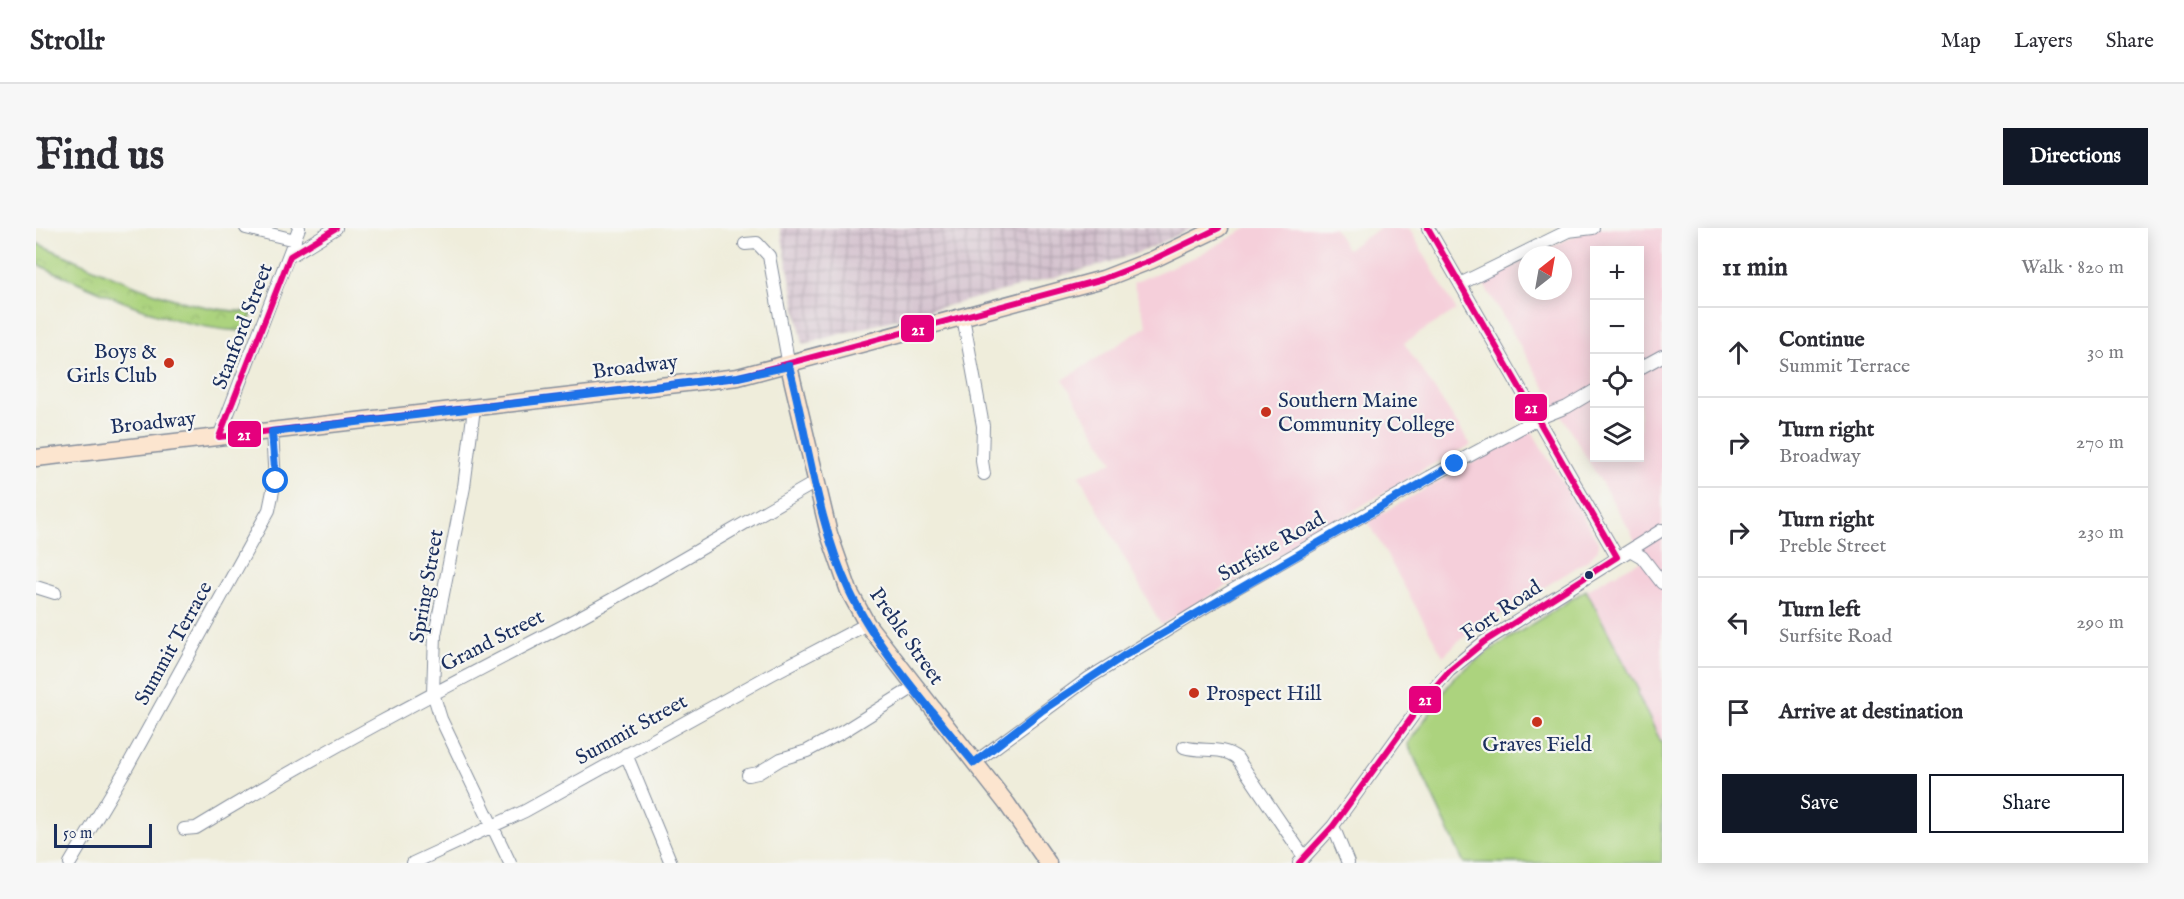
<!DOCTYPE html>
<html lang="en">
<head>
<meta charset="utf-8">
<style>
	body { margin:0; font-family:"IM FELL English",serif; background:#f7f7f7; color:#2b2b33 }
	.controls { position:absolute; right:18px; top:18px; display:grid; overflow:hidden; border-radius:0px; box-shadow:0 3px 15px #0003 }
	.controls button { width:54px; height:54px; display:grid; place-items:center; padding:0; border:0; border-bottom:2px solid #e1e1e2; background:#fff; color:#2b2b33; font:30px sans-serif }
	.compass { position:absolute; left:1482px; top:18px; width:54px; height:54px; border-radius:50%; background:#fff; box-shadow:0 3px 15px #0003; rotate:31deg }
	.scale { position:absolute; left:18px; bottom:15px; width:98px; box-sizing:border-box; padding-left:6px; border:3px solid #1b2f5e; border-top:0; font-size:16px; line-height:21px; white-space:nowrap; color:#1b2f5e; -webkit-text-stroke:4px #f6f6f2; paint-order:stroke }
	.stop { position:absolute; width:18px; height:18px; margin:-14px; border:4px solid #1a73e8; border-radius:50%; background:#fff }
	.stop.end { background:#1a73e8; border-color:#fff; box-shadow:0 2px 6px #0008 }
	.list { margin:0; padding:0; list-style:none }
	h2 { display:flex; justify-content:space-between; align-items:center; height:78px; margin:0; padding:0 24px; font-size:26px }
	h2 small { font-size:20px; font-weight:400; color:#7c7c81 }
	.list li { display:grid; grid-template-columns:39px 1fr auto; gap:18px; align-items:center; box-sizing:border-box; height:90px; padding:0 24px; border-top:2px solid #e1e1e2 }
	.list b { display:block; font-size:22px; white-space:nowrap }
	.list p { margin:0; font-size:20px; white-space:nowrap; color:#7c7c81 }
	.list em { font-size:20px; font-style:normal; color:#7c7c81 }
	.actions { display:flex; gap:12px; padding:18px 24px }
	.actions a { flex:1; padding:14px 0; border:2px solid #111827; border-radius:0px; text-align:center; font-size:21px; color:#111827 }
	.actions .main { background:#111827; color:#fff }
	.icon { flex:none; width:33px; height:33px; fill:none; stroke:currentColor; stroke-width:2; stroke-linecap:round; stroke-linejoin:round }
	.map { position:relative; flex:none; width:1626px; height:635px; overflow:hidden; border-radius:0px }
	header { display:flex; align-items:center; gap:36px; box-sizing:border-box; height:84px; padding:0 30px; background:#fff; border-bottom:2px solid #e1e1e2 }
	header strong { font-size:28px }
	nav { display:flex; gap:33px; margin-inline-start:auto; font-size:21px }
	.intro { display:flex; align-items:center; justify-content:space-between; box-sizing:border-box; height:144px; padding:0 36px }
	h1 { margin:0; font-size:42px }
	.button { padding:15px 27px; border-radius:0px; background:#111827; color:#fff; font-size:21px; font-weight:700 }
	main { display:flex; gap:36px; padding:0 36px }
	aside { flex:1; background:#fff; border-radius:0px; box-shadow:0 3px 15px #0003 }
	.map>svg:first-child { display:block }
	.built { fill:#f5cfda; fill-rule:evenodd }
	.industrial { fill:url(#industrial-grid) }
	.park { fill:url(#park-crowns); stroke:#64816e; stroke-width:1.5 }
	.pitch { fill:#acd37e; stroke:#64816e; stroke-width:1.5 }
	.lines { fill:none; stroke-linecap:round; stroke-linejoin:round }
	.street-casing { stroke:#858e9c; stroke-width:14 }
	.secondary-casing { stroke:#858e9c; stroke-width:19 }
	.street { stroke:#fff; stroke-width:12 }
	.secondary { stroke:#fce5cf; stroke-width:16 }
	.bus-1-casing { stroke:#f6f6f2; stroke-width:10 }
	.bus-1 { stroke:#e5007d; stroke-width:6 }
	.route { stroke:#1a73e8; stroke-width:8 }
	.poi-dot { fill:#c8321e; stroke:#f6f6f2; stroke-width:2 }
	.bus-dot { fill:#1b2f5e; stroke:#f6f6f2; stroke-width:2 }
	.labels { text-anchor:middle; stroke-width:4.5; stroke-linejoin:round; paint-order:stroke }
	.street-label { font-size:21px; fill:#1b2f5e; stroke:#f6f6f2 }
	.poi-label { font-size:21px; fill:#1b2f5e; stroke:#f6f6f2; text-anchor:start }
	.line-badge { stroke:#f6f6f2; stroke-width:2 }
	.badge-label { font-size:16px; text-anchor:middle; font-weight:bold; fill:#fff }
</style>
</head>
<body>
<header>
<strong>Strollr</strong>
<nav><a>Map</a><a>Layers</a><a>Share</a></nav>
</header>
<div class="intro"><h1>Find us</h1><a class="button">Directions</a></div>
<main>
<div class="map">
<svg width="1626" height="635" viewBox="0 0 1626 635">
	<defs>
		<pattern id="industrial-grid" width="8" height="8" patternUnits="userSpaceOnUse" patternTransform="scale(1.5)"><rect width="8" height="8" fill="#d1bdcb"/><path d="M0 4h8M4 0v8" fill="none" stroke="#a99aa8"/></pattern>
		<pattern id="park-crowns" width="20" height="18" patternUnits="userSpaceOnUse" patternTransform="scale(1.5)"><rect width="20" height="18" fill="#acd37e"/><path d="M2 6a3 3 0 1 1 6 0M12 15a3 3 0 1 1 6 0" fill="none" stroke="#93b56f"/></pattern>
	</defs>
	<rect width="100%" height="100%" fill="#f6f6f2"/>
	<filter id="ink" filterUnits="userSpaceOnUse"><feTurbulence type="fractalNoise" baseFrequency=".0167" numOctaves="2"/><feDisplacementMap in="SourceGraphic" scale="12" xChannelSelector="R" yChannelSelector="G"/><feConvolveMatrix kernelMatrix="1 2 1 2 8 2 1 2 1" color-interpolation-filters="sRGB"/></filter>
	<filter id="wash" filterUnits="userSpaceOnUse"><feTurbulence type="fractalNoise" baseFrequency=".008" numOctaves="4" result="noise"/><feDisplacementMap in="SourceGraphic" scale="24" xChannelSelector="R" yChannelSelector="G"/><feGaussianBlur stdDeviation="1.35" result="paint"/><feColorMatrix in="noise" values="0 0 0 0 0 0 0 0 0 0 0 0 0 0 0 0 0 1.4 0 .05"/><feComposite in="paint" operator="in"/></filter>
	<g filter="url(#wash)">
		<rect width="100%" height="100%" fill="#efeddb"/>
		<path class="built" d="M1212,0H1298L1311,21L1344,0H1373L1420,82L1368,115L1435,217L1388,241L1125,397L1043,247L1077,234L1027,152L1111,98L1097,55L1161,28Z
			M1555,0H1626V635H1428L1372,516L1399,475L1427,442L1564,354L1606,332L1596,306L1447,55L1491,31V63H1527V27H1498ZM1558,22H1604V230H1558Z
			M1495,202L1562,314V321L1552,332L1425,411L1407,428L1332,293Z"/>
		<path class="industrial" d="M744,0H1157L1110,22L1065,37L767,116Z"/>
		<path class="park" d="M0,15C70,44 140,83 217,84L209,103C135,101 67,64 0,36Z"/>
		<path class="pitch" d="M1550,362L1603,463L1601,465L1626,516V635H1428L1372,516L1418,449L1453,423Z"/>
	</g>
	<g filter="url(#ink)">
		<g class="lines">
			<g class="street-casing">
				<path id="street" d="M210,0L259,12
					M1392,0L1581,329
					M709,16L721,15L733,28L753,138
					M254,28L300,0
					M1424,56L1532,3L1557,0
					M927,89L947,198L946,233L948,246
					M1604,140L1626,128
					M438,180L428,259L399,407L397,465L405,491L474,635
					M183,209L263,0
					M1594,322L1606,329L1626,355
					M0,359L19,365
					M1148,519C1166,525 1185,517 1201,530L1268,629
					M590,526L635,635
					M938,535L1053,450L1197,362L1394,249L1501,191L1531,179L1558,163
					M712,547L722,545L745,531L771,523L808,503L878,459
					M1297,598L1312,635
					M148,601L160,600C281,526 405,461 531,396C616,351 697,301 780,254
					M34,635L90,541L233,282L239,253L236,204
					M377,635L489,583L736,446L831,396
					M1263,635L1297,598L1392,467L1413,443L1448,414L1626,302"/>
			</g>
			<g class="secondary-casing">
				<path id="secondary" d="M753,138L793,306L813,363L831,396L971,576L1012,635
					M0,230L702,149L1067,51L1116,32L1183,0"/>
			</g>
			<use href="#street" class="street"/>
			<use href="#secondary" class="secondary"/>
			<g class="bus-1-casing">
				<path id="bus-1" d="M300,0L254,28L183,209L702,149L1067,51L1116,32L1183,0
					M1263,635L1297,598L1392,467L1413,443L1448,414L1581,329L1392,0"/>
			</g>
			<use href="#bus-1" class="bus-1"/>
		</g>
	</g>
	<g class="lines" filter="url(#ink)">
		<path class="route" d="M240,253L236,204L702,149L753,138C772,210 781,294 813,362C840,420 897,485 938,535L1005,483L1089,427L1419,236"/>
	</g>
	<g class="poi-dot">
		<circle cx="133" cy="135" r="6"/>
		<circle cx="1230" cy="184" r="6"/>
		<circle cx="1158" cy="465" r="6"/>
		<circle cx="1501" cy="494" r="6"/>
	</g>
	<circle class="bus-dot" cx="1553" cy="347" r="5"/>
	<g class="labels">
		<g class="street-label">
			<text transform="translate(206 98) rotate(-69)" y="7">Stanford Street</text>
			<text transform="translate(599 138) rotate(-7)" y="7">Broadway</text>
			<text transform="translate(117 194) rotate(-6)" y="7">Broadway</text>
			<text transform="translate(1235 318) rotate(-30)" y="7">Surfsite Road</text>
			<text transform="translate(390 358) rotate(-80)" y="7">Spring Street</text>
			<text transform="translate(1465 382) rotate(-34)" y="7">Fort Road</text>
			<text transform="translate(871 408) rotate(55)" y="7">Preble Street</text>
			<text transform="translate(456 412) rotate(-27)" y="7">Grand Street</text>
			<text transform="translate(137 415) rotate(-61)" y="7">Summit Terrace</text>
			<text transform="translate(595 501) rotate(-29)" y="7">Summit Street</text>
		</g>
		<g class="poi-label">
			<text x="121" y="130" text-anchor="end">Boys &amp;<tspan x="121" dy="24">Girls Club</tspan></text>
			<text x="1242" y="179">Southern Maine<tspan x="1242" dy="24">Community College</tspan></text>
			<text x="1170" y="472">Prospect Hill</text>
			<text x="1501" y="523" text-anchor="middle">Graves Field</text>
		</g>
	</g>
	<g class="line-badge">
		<rect x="864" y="86" width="35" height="29" rx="6" fill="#e5007d"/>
		<rect x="1478" y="165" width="34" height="29" rx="6" fill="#e5007d"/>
		<rect x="191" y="192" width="35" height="28" rx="6" fill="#e5007d"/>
		<rect x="1372" y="457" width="34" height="29" rx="6" fill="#e5007d"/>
	</g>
	<g class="badge-label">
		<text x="882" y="107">21</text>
		<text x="1495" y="185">21</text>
		<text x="208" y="212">21</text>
		<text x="1389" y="477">21</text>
	</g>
</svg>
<div class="controls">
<button>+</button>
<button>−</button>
<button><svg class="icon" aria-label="locate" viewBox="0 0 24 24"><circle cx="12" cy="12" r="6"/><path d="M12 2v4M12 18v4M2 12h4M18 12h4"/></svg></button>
<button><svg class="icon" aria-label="layers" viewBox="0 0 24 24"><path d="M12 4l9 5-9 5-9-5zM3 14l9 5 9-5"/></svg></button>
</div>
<svg class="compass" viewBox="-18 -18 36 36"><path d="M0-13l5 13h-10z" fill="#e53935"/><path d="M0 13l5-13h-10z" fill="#7c7c81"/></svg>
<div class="scale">50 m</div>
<div class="stop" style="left:240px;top:253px"></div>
<div class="stop end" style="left:1419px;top:236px"></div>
</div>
<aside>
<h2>11 min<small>Walk · 820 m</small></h2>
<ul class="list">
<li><svg class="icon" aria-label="ahead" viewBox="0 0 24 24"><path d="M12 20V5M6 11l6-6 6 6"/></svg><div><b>Continue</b><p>Summit Terrace</p></div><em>30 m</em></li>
<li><svg class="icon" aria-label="right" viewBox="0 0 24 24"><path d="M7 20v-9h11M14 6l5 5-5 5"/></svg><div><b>Turn right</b><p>Broadway</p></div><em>270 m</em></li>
<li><svg class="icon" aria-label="right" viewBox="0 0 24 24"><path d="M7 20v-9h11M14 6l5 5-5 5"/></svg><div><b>Turn right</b><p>Preble Street</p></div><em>230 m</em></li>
<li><svg class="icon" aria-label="left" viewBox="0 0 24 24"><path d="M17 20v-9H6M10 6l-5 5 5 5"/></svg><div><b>Turn left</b><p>Surfsite Road</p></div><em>290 m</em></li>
<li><svg class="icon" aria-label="arrive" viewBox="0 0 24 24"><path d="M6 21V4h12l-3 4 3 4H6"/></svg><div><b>Arrive at destination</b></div></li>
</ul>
<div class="actions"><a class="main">Save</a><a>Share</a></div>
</aside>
</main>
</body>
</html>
